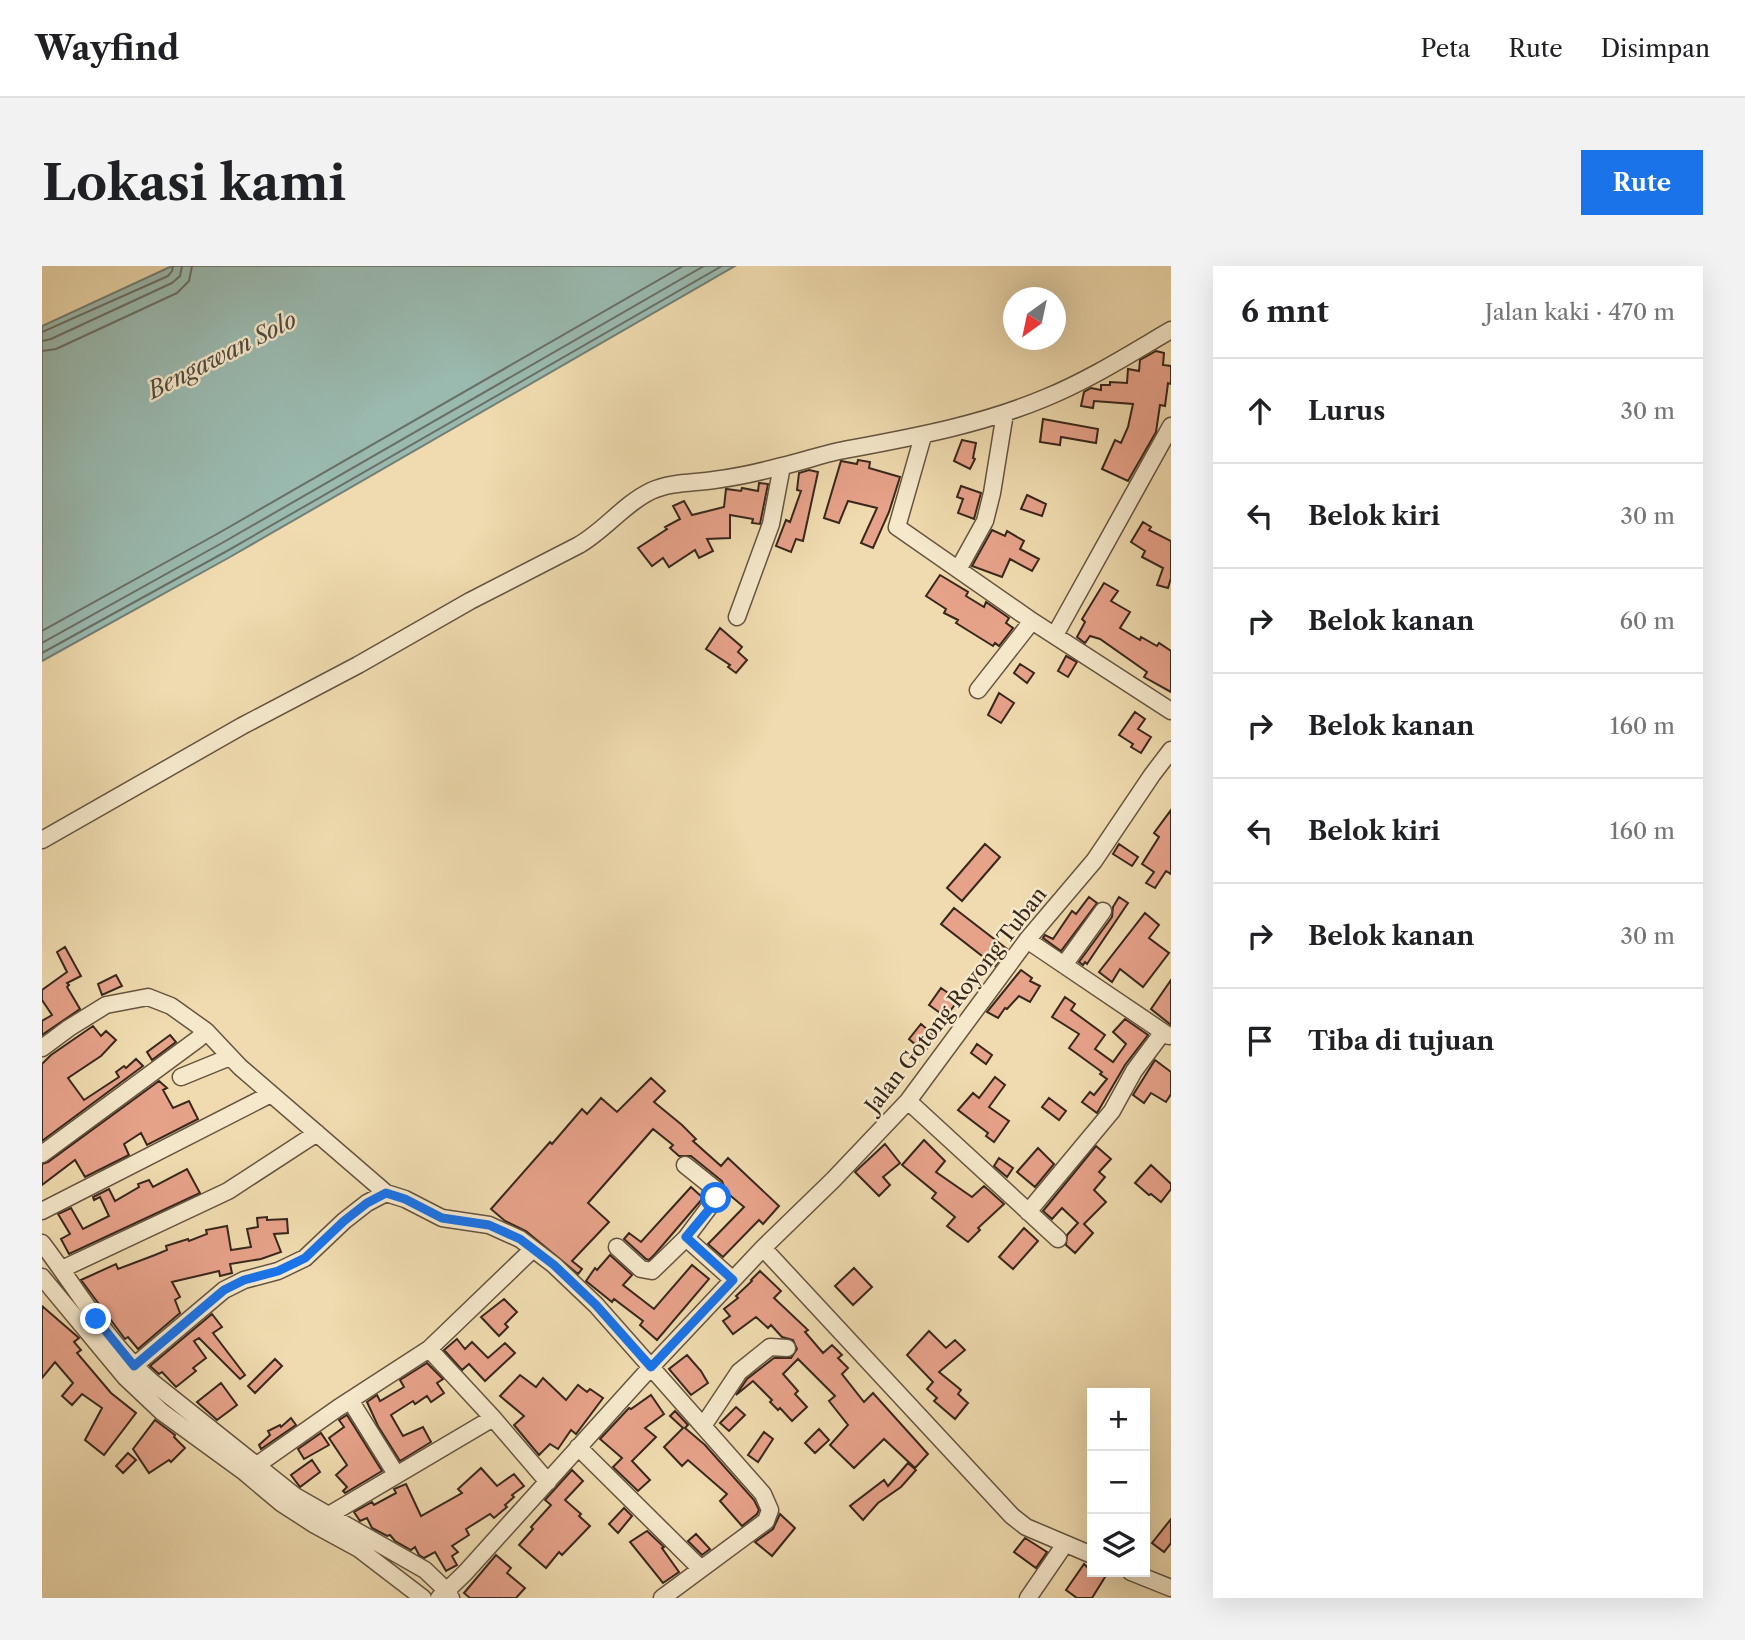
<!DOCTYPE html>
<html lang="id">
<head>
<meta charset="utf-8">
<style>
	body { margin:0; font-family:"Libre Caslon Text",serif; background:#f2f2f2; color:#202124 }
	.controls { position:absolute; right:21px; bottom:21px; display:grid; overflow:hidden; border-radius:0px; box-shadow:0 7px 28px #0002 }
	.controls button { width:63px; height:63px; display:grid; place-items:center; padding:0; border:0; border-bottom:2px solid #e0e0e0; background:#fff; color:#202124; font:35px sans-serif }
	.compass { position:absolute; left:961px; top:21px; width:63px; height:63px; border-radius:50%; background:#fff; box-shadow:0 7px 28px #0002; rotate:213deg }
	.stop { position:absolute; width:21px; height:21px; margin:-16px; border:5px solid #1a73e8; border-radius:50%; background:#fff }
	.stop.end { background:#1a73e8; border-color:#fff; box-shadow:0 2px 7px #0008 }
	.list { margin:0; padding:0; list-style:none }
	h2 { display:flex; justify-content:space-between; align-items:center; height:91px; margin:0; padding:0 28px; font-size:30px }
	h2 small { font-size:23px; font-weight:400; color:#757577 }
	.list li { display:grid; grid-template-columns:46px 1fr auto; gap:21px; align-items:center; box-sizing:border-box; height:105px; padding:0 28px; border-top:2px solid #e0e0e0 }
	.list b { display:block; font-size:26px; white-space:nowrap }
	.list em { font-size:23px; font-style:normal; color:#757577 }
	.icon { flex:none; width:38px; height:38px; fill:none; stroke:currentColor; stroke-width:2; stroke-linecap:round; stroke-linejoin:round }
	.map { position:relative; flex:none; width:1129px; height:1332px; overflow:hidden; border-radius:0px }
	header { display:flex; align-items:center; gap:42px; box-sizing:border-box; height:98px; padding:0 35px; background:#fff; border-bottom:2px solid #e0e0e0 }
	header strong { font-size:33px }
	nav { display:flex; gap:38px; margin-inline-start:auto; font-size:24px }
	.intro { display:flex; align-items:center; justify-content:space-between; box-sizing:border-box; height:168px; padding:0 42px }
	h1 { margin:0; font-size:49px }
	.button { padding:18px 32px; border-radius:0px; background:#1a73e8; color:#fff; font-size:24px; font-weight:700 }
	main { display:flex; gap:42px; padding:0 42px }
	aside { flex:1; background:#fff; border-radius:0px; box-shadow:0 7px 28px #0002 }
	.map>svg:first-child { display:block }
	.water { fill:#9abab0; stroke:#737f74; stroke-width:2 }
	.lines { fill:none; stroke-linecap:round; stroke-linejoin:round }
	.shore { stroke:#697066; stroke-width:2 }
	.building { fill:#e7a28a; stroke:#38271b; stroke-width:2 }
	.minor-casing { stroke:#665440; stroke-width:19 }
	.minor { stroke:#f5e8cb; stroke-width:16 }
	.route { stroke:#1a73e8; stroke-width:9 }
	.labels { text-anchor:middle; stroke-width:5; stroke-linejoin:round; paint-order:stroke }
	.street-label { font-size:21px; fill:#38271b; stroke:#f5e8cb }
	.water-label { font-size:23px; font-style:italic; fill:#504c40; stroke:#f5e8cb }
</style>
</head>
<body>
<header>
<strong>Wayfind</strong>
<nav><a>Peta</a><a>Rute</a><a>Disimpan</a></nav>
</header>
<div class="intro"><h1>Lokasi kami</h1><a class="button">Rute</a></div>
<main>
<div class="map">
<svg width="1129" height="1332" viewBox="0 0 1129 1332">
	<rect width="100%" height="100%" fill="#efdbaf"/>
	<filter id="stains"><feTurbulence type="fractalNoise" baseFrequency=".00286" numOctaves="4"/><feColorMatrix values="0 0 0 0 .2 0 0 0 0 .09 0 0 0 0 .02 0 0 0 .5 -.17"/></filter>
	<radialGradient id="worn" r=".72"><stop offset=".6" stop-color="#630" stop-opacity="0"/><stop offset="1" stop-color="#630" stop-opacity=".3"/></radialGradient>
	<path class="water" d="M130,0H693L188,291L0,395V60Z"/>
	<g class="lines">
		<path class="shore" d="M0,66L126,10L130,5L131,0
			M0,75L9,73L130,17L138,10L140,0
			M0,85L14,83L135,27L147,15L150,0
			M0,365L175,268L641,0
			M0,377L180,277L662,0
			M0,387L185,285L680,0"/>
	</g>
	<path class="building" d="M1114,85L1122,87L1121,99L1129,100V118L1126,117L1123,140L1118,139L1114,166L1086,215L1060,203L1073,174L1079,177L1086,161L1091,138L1052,135L1051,142L1039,140L1042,126L1049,122L1059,124V119H1068V116L1085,117L1086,103L1097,105L1098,94Z
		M1001,153L1056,163L1054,177L1019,171L1018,179L998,176Z
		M920,174L934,177L931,192L933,193L928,203L912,195Z
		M816,194L828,196L827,202L858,211L847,246L831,282L819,277L835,242L806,235L797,257L782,252L799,195L815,198Z
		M767,204L776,206L761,275L754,273L749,286L734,280L744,254L748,256L759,225L755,224L757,207Z
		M717,217L726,218L718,258L710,257L711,253L688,249V272L665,273L671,285L657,292L653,284L627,301L621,292L610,300L596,282L625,263L623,261L638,253L631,240L642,235L650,249L682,241L684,223L699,225L700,222L716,225Z
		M919,220L939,227L932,253L916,247L921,233L915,231Z
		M985,229L1004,238L1000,250L979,243Z
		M1101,256L1109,261L1107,264L1129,275V312L1126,322L1115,319L1121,302L1100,291L1103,285L1089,276Z
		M950,264L963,270L965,265L982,275L978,283L997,293L990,305L968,293L960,311L930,300Z
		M898,309L926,326L924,330L942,341L944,336L967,352L964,357L971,362L957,380L953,377L951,380L914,357L916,354L902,347L904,343L884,330Z
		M1062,317L1076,325L1069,335L1088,346L1078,362L1098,374L1099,371L1115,380L1117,377L1129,385V426L1102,411L1105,406L1058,373L1048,370L1043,377L1035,371L1043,356L1040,353Z
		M678,362L700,381L696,386L705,394L694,407L686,401L688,399L664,383Z
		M1024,390L1035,396L1026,411L1016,405Z
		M978,398L992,407L985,417L972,407Z
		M957,427L972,437L959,457L946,449Z
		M1093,446L1103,453L1096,463L1109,471L1099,487L1089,481L1091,478L1077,469Z
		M1129,544V608L1124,605L1113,622L1104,617L1112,606L1100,598L1117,571L1112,567Z
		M943,578L958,591L920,635L905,622Z
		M1077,578L1096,591L1090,600L1071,588Z
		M1047,631L1055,637L1019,685L1001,672L1003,669L1011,673L1030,645L1034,648Z
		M1077,631L1086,637L1045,698L1043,696L1041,699L1037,696L1070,651L1071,641Z
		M912,642L965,683L953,700L899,658Z
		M1103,647L1117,659L1107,672L1127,687L1101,721L1078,703L1070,716L1057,706Z
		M23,681L39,710L25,717L27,719L25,721L38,743L0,769V755L10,749L0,734V724L25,706L15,686Z
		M979,704L990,712L988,715L998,720L988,736L977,730L965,743L963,742L956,752L945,746Z
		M74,709L80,720L60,729L56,718Z
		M1129,714V759L1109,743Z
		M899,722L916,734L904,751L887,739Z
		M1023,731L1033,738L1029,744L1063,769L1053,783L1071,796L1084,778L1071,766L1083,753L1106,769L1083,799L1055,847L1040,836L1048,826L1052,829L1065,813L1058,808L1060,806L1027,782L1037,768L1010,751Z
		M879,758L894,771L882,786L867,773Z
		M51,760L59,770L64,765L74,774L59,790L26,812L42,834L77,811L74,806L82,800L84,802L94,793L101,800L0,875V798L9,789Z
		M128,769L134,776L110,794L105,786Z
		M935,778L950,789L944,798L929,787Z
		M1113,794L1129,806V828L1124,836L1109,827L1102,837L1091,829Z
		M953,811L963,819L947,841L967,855L952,876L944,870L946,867L916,844L931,827L937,832Z
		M609,812L623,825L612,836L640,859L654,873L651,875L679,900L686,892L737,940L721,958L717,954L681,991L666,978L702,941L684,926L680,915L649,890H637L628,882L631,879L611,863L546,937L567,956L530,995L540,1003L536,1008L484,965L463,955L449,943L508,876L510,878L540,843L545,848L559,832L575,846Z
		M117,815L125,822L121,824L131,842L147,835L156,853L105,879L99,867L82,878L87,889L43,911L33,894L0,919V898L6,896Z
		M1007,832L1024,845L1017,854L1000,841Z
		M882,874L903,895L894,906L930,931L942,920L962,938L936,962L938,964L926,976L905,960L913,951L890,932L894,927L860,899Z
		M843,878L858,897L841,911L848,919L837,930L813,906Z
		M1054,880L1069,893L1057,906L1063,911L1052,924L1064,936L1042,958L1051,967L1033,987L1024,979L1025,969L1036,957L1020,942L1010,953L1001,945Z
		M996,882L1012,898L993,921L975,906Z
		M957,892L971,902L965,911L952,900Z
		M1109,899L1129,918V923L1119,936L1109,928L1107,929L1093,917Z
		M145,903L158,927L27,988L19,973L28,968L16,948L29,942L41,963L67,950L58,931L52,934L51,931L67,923L73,935L97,921L96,918L107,914L111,921Z
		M649,921L661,932L613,988L607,994L604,993L582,973L587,967L599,976Z
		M225,951V954L245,953L246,967L232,968L239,986L219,993L188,998L190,1007L178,1010L177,1005L130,1016L138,1031L133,1034L138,1047L96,1083L86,1071L83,1073L39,1014L74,998L76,1003L113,989L125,984L124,980L146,973L147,975L165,968L164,964L185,960L189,984L209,981L205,963L216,961L215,952Z
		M982,962L996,975L971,1003L957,991Z
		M568,989L590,1009L581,1019L612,1043L650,999L667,1013L615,1074L598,1059L601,1055L572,1033L570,1036L544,1015L553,1002L555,1004Z
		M812,1002L830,1021L811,1039L793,1020Z
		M718,1005L739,1025L732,1032L766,1064L763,1066L781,1087L790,1079L800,1089L796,1092L806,1102L800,1108L822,1136L831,1127L886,1188L873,1202L842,1173L812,1202L788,1179L806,1159L787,1135L793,1130L756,1093L741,1108L756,1125L753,1128L765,1141L750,1155L738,1142L736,1144L728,1136L730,1134L711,1115L694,1129L705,1113L732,1092H749L755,1083L751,1074L740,1071L729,1059L726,1062L714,1051L691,1068L681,1055L688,1050L682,1043L696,1032L694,1030L710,1015L709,1014Z
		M462,1033L475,1046L463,1058L466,1061L457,1070L439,1051Z
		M0,1040L37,1072L32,1076L39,1084L35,1087L69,1127L94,1147L62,1189L43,1174L60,1142L40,1128L30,1139L20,1130L31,1117L13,1096L0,1112Z
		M170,1048L180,1061L171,1067L203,1109L198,1113L157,1072L152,1075L164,1092L151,1102L154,1105L134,1121L120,1106L117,1108L108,1100Z
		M887,1065L904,1082L913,1074L923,1084L897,1106L919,1124L916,1128L926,1137L913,1153L892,1135L895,1132L885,1123L891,1116L865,1089Z
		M415,1073L423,1083L430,1076L446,1092L463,1077L473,1087L443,1115L427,1098L420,1104L402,1084Z
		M645,1089L659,1105L666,1117L649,1129L627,1103Z
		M233,1093L240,1100L213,1127L206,1120Z
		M385,1097L401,1113L395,1117L402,1127L389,1136L385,1130L373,1138L371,1135L349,1149L361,1170L381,1161L389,1176L358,1195L336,1160L325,1136L335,1129L338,1135L362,1121L358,1114Z
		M478,1109L494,1121L501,1112L524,1134L536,1119L545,1126L548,1123L561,1132L534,1168L529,1164L516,1183L508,1178L497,1189L472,1159L482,1150L458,1130Z
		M179,1117L195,1139L175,1154L155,1136Z
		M609,1129L622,1148L603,1162L614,1171L590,1195L608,1214L596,1225L571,1201L580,1192L558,1173L587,1142L589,1143Z
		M694,1141L703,1149L687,1165L678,1157Z
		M633,1145L646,1159L643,1162L663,1179L712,1234L717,1244L715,1248L700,1260L678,1235L685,1228L646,1194L640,1200L622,1181L641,1162L628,1150Z
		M305,1149L340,1205L303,1227L301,1225L305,1221L294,1209L305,1199L287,1172L302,1161L297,1154Z
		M249,1152L254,1159L219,1183L217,1179L228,1169L226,1165L238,1159L239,1161Z
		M113,1154L133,1169L132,1171L143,1182L129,1196L127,1194L107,1207L91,1183Z
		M777,1163L787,1174L773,1187L763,1177Z
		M722,1166L731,1173L716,1196L706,1189Z
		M279,1167L287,1179L262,1193L256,1183Z
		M86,1187L94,1194L81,1207L74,1200Z
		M270,1194L278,1206L258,1221L249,1209Z
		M866,1197L874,1204L859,1221L836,1237L821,1254L808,1240L842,1214L846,1220Z
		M439,1202L455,1220L472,1208L482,1220L470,1229L472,1231L463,1239L465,1241L452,1252L448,1248L424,1263L427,1269L410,1280L416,1286L410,1290L415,1299L404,1305L393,1286L382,1292L377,1289L373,1281L369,1284L353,1275L348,1269L345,1270L330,1262L325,1252L318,1255L312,1246L330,1236L332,1239L354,1227L352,1223L364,1218L379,1250L420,1227L416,1223Z
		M530,1204L541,1215L523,1234L539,1248L537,1250L548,1260L520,1289L517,1286L504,1302L477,1279L491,1263L489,1261L509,1239L503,1234Z
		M582,1242L590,1250L576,1267L567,1258Z
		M738,1248L753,1262L730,1290L713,1276L731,1263Z
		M1129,1253V1277L1122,1286L1110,1277Z
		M605,1265L622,1281L620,1282L637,1306L621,1317L588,1276Z
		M654,1268L668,1283L660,1289L646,1275Z
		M983,1272L1005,1286L994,1302L972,1286Z
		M454,1289L469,1302L465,1307L483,1322L474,1332H428L422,1327Z
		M1042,1298L1050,1306H1055L1063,1311L1050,1332H1035L1024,1324Z"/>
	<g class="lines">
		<g class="minor-casing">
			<path id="minor" d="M881,170L855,261L990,355L1129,445
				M917,302L943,255L950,227L963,147
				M695,351L729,258L740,200
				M1013,369L1129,160
				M936,424L990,355
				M0,574L200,460L316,399L428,335L537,279C563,264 582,238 609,225C628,216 652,217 672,214C695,211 718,206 740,200C759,196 778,189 797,185C866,172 936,160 1003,132C1047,114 1088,88 1129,64
				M985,674L1127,770
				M1022,699L1061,645
				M0,782L27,762L64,739L106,731L129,740L164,765
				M139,811L188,791
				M866,835L1016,973
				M0,888L156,773L164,765L198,801L344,927
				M0,945L229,828
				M986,946L1070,845L1092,805L1121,766
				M644,972L691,1014
				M0,977C36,1024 65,1077 110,1116L253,1230L383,1304L405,1325L409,1332
				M575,981L599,1003L610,1005L644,972L674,932L673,923L643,899
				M721,982L970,1250L984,1261L1050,1289
				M20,1003L186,925L275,867
				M0,1011L83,1111L120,1146L201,1205L239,1237L273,1259L317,1283L381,1332
				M387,1083L491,983
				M92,1100L182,1024L202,1014L236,1005L263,992L302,955L325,937L344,927L363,933L400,952L447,959L478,973L512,999L554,1039L721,1228L728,1244L724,1255L620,1332
				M308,1134L354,1208
				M661,1160L697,1106L728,1081L745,1082
				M536,1181L658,1302
				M215,1199L296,1142L387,1083L451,1152L506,1216
				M287,1249L451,1152
				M1089,1306L1129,1322
				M397,1332L423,1307L609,1101L721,982L791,914L866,835L985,674L1052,595L1110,509L1129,484
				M986,1332L1023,1278"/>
		</g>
		<use href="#minor" class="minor"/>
	</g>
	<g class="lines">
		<path class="route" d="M54,1053L92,1100L182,1024L202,1014L236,1005L263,992L302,955L325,937L344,927L363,933L400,952L447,959L478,973L512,999L554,1039L609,1101L691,1014L644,971L670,940L674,932"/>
	</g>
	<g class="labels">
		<g class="street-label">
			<text transform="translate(914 734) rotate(-52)" y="7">Jalan Gotong Royong Tuban</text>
		</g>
		<g class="water-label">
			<text transform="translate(180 89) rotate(-27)" y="8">Bengawan Solo</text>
		</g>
	</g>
	<rect width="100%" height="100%" filter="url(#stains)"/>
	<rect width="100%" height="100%" fill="url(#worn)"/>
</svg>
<div class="controls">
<button>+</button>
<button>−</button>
<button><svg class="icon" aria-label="layers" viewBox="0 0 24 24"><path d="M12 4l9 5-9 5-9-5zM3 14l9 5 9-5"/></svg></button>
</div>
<svg class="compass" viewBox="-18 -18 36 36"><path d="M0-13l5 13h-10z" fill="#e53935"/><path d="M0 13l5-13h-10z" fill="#757577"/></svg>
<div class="stop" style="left:674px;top:932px"></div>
<div class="stop end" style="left:54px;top:1053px"></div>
</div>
<aside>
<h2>6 mnt<small>Jalan kaki · 470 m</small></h2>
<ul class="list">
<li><svg class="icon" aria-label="ahead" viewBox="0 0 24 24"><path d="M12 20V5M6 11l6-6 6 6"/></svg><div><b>Lurus</b></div><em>30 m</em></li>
<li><svg class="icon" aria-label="left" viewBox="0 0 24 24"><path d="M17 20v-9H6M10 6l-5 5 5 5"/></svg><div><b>Belok kiri</b></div><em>30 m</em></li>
<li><svg class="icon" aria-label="right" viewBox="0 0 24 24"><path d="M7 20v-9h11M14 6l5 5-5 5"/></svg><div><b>Belok kanan</b></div><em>60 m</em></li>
<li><svg class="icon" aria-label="right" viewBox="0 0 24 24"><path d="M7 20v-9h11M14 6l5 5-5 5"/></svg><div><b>Belok kanan</b></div><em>160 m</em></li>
<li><svg class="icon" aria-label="left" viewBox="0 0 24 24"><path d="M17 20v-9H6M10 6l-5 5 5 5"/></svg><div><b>Belok kiri</b></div><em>160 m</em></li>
<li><svg class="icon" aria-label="right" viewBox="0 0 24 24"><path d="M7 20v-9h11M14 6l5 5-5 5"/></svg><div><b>Belok kanan</b></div><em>30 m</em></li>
<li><svg class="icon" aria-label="arrive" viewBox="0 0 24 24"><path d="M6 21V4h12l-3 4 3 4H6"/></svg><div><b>Tiba di tujuan</b></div></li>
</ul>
</aside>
</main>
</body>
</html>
